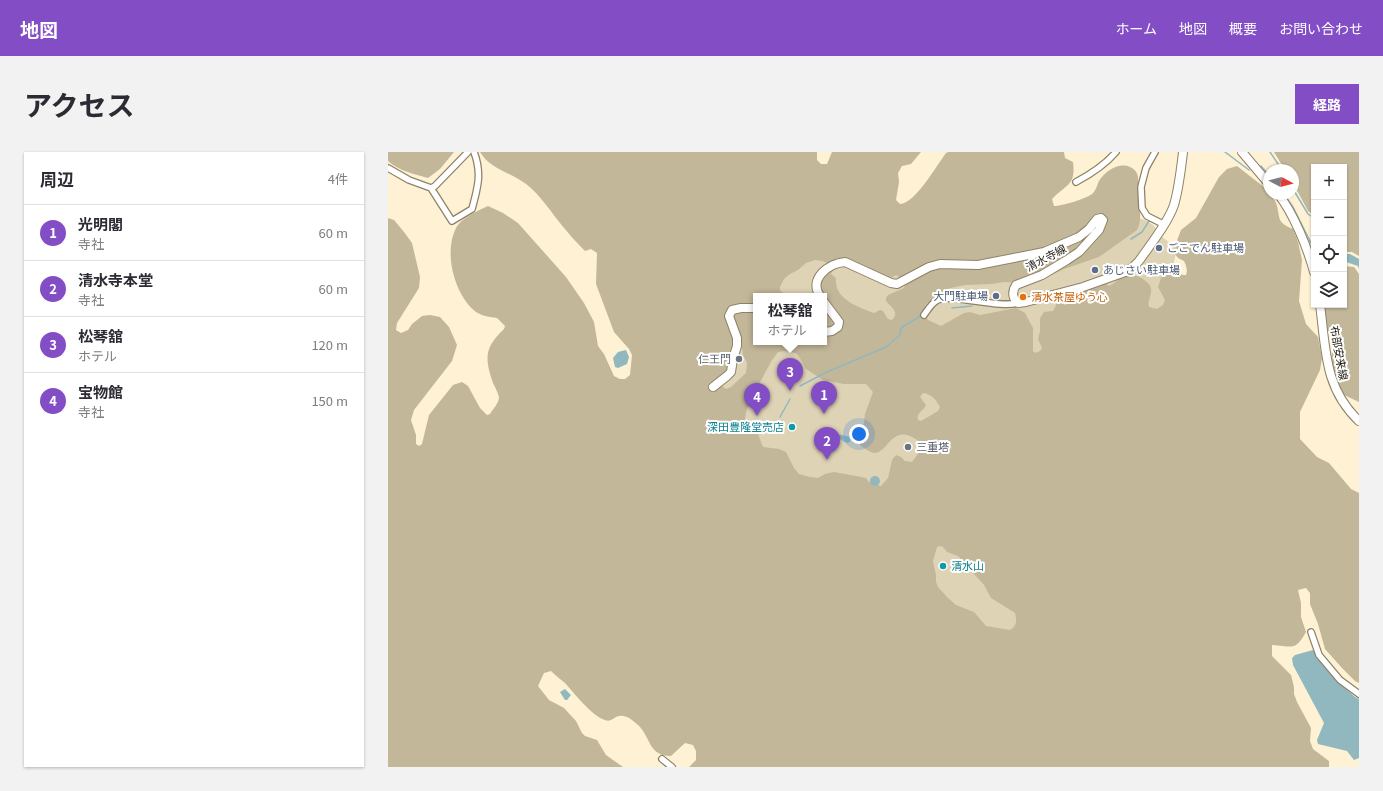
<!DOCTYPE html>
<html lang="ja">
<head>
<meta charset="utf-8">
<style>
	body { margin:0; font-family:Georgia,"Noto Sans JP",serif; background:#f2f2f3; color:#2b2b33 }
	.controls { position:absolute; right:12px; top:12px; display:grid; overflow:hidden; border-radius:0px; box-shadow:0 1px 3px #0004 }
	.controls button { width:36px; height:36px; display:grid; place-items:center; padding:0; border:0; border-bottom:1px solid #e1e1e2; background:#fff; color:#2b2b33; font:20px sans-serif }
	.compass { position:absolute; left:875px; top:12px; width:36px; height:36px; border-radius:50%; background:#fff; box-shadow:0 1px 3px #0004; rotate:97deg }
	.you { position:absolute; left:471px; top:282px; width:14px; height:14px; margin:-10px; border:3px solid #fff; border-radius:50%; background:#1a73e8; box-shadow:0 0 0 6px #1a73e833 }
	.badge { display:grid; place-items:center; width:26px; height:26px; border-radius:50%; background:#824dc5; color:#fff; font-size:13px; font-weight:700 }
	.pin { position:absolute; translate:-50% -33px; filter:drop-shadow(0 1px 2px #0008) }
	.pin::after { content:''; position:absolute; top:21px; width:14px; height:12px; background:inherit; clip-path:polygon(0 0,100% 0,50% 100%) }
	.popup { position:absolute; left:365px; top:141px; width:74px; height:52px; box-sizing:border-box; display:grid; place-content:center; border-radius:0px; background:#fff; filter:drop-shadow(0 1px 3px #0005); font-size:13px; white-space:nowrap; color:#7c7c81 }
	.popup b { font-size:15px; color:#2b2b33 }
	.popup::after { content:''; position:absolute; left:50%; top:100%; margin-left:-8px; border:8px solid transparent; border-top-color:#fff }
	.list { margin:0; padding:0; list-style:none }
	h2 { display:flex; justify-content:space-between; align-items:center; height:52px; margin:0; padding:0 16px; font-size:17px }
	h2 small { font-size:13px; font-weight:400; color:#7c7c81 }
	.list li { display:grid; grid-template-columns:26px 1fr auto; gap:12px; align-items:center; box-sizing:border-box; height:56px; padding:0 16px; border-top:1px solid #e1e1e2 }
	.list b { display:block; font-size:15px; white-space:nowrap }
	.list p { margin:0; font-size:13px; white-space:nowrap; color:#7c7c81 }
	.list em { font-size:13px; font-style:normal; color:#7c7c81 }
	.icon { flex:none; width:22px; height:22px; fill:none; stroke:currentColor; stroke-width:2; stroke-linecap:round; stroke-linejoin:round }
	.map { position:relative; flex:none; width:971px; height:615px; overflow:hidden; border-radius:0px }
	header { display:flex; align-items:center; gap:24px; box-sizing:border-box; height:56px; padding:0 20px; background:#824dc5; color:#fff }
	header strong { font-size:19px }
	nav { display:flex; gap:22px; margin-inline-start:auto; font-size:14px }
	.intro { display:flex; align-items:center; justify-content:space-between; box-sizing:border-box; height:96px; padding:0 24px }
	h1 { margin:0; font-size:28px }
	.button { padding:10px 18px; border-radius:0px; background:#824dc5; color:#fff; font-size:14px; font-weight:700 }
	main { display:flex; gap:24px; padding:0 24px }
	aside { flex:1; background:#fff; border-radius:0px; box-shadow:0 1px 3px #0004 }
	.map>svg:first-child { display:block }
	.green { fill:#dfd3b6; fill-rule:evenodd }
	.forest { fill:#c3b799; fill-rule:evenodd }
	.water { fill:#90b8be }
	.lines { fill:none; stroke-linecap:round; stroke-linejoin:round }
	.stream { stroke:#90b8be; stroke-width:1.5 }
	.minor-casing { stroke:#8d8267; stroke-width:8 }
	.secondary-casing { stroke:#8d8267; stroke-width:10 }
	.minor { stroke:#fff; stroke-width:5.5 }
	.secondary { stroke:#fff; stroke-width:8 }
	.service-dot { fill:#5c6f8a; stroke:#fff; stroke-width:1.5 }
	.food-dot { fill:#e8710a; stroke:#fff; stroke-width:1.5 }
	.worship-dot { fill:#6b7280; stroke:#fff; stroke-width:1.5 }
	.culture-dot { fill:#0f9aa8; stroke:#fff; stroke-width:1.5 }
	.labels { text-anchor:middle; stroke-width:4; stroke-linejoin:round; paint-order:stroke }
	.service-label { font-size:11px; fill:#4e5e75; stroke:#fff; text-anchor:start }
	.street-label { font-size:11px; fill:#1e1a0f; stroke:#fff }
	.food-label { font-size:11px; fill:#c56008; stroke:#fff; text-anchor:start }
	.worship-label { font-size:11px; fill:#5b616d; stroke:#fff; text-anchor:end }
	.culture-label { font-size:11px; fill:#0d838f; stroke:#fff; text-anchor:end }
</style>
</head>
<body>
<header>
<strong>地図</strong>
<nav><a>ホーム</a><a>地図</a><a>概要</a><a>お問い合わせ</a></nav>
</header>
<div class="intro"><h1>アクセス</h1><a class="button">経路</a></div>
<main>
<aside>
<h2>周辺<small>4件</small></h2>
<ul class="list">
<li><span class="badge">1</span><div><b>光明閣</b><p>寺社</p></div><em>60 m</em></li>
<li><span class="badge">2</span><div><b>清水寺本堂</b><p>寺社</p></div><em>60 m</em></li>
<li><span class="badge">3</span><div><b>松琴舘</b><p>ホテル</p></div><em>120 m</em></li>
<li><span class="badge">4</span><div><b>宝物館</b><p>寺社</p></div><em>150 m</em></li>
</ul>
</aside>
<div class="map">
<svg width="971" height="615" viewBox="0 0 971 615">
	<rect width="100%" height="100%" fill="#fef1d4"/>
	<path class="green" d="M746,64C757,68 768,71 770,82L789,96L784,120L785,144L617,430L633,473L615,486L276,256L402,97ZM368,144H436V190H368Z"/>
	<path class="forest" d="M0,0H66L52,17L40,26C26,22 11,19 0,9Z
		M92,0H429V8L433,12H439L444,0H533L523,12L514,14L510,21L511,30L508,48L512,52C528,51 548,14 558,1L560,0H676L677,6L685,10C688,33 679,32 664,47L666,54C674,54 697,47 704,42C708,39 709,33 711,29C717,19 731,10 742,15C752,20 750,26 750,36C749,50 756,64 749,78L711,105L676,117L657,126L638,131L616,130L603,132L577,133L562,136L544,147L538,152L535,160L540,168L553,174L576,161L582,160L592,163L628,156L637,161L645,176V199L647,201L652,199L654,196L650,187L652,179V166L656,160L665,159C669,154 668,148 672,143L717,131L721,134C727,132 729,127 734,125C741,122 750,123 755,127C759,130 763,133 763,137C764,143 759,149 761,155L769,157L775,153L777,148L770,135L776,117L779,115C787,116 790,124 798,123C800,118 798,113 796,109L790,106L787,102L788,91L793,78L808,66L831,25L839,17L849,14L881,39V42H883C884,45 887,48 888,51C893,65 887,70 905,77L910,90L914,108L911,149L918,172L930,185L934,206L932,218L912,260V287L929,305L941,311L963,337L971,341V531L967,529L954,516L937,497L930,472L922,452V441L918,436L910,438L913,451V465L918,480C907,500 904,494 884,493V504L903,523L906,535V542L909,550L923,576L922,589L925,597L941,609V615H301L308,608V599L305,593L297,591L283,604C260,604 263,585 250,573C244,568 237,561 228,565C224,567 222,570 217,568C204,564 186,541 177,531C172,527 167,523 163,519L156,521L150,534L161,548L176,556L188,569L194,581L197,584L209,588L218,603L235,615H0V66L6,68L16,80L24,91L32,125L31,136L9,171L8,178L13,181L20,178L24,172L34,164L42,163L52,165L61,175L69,193L64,209L26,258L23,268L28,283V292L31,294L34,292L41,263L65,233L74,230L80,234L92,256L99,263L102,262C105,257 111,251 111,245C110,241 107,235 105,231C96,205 97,195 116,177L117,174L109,166C102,165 94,164 88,160C67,144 55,101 68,76C73,66 89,59 100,54L115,61L130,71L178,125L196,151L206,170L210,194L216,202L226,224L232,227H237L242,223L244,203L241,197L226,180L208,132L209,101L203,97L197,99C188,90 180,81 172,71C160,56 149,38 132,28C117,19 101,15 92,0ZM449,106L454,107L497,125L503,126L508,123L513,126L517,131L516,136L500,143L498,146V149C503,155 512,160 504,168L500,167L495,159L492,158L486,161C470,155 446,147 448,126L443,122L447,115V108ZM427,108L434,109L439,111L440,118L428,121L425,140L427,144H436V190H368V144H398L392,138V135L396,127L402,122L410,118L418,111ZM348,188L353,189L355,203L359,211L358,221L343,235L338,237L334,234C334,228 337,224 338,219C341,208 344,198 348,188ZM396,199L408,201L414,209L418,217L435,228L456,232H478L485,240L477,262L476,271L471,284L472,293C476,296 481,300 486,301C501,302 504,266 534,292V296L524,310L517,309L513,305L508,303L504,308L500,326L493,334L481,330L478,326L463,323L446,320L437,322L430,326L422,325L411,322L406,316L398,300L391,297L375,295L370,282L357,268L358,260L363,247L384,208L390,200ZM535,241C544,242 548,248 552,255L550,259L533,269L530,268C528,260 536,259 538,253L532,245ZM552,394L555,395L559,400L570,404L596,433L603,446L627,461C629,468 629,474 622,478L598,474L586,460L568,453L559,445L550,435L548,430V423L545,409L549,395Z
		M886,0H971V104L964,100H959L956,98V15H926V63L920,59L905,31V18H897Z
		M956,114L966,115L971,122V250L956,243L943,216L944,200L952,188L950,183L938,178L935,153H956Z"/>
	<path class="water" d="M956,102H962L971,107V117L970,114L958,110H956Z
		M238,198L241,205L239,212L230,216L227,215L225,206L230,200Z
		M449,282L463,285L462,290L458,291L452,287L446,288Z
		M482 329a5 5 0 1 1 10 0a5 5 0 1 1-10 0Z
		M925,498L947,527L967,545L971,547V606L966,608L959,599L930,592L929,588L936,571L905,513L904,506L907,503Z
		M177,537L183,543L179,548H177L172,540Z"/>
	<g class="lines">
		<path class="stream" d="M837,0L861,18
			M882,0L894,18
			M873,14L881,23
			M905,37L920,62L926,66
			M896,42L905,55L926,97
			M743,87L754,80L761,69L763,68
			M922,90L926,88
			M564,156L584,154
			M412,234L439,220L498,195L512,183L513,176L534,163
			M392,265L402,247"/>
		<g class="minor-casing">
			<path id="minor" d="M767,0L758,16L753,35L754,56L759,64L775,72
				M0,16L21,28L43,36L64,69L84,57C90,35 94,21 86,0
				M688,30C703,22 717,13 728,0
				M43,36L47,34L80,0
				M536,163C539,159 543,152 548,149C561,140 610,157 630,151
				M923,480L931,503L952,528L971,542
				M274,607L284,615"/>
		</g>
		<g class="secondary-casing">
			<path id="secondary" d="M854,0L881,32
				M890,42C905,60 920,97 926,120
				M432,144C420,127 441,111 457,110L503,131L509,132L541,115L552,112L590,113L656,100L691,85L701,77L709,67L713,66L715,68L711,78L691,100L679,108L654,123L628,133C624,139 624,146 630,151L638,150L695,135L740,119L746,114L751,109C762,93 780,71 786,53C791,36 793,17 795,0
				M436,150L451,170L450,175L444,179L436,180
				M932,153C938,197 936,236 971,269
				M325,235L339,224L343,220L345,207L349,194V186L341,164L344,158L353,156H368"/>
		</g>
		<use href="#minor" class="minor"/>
		<use href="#secondary" class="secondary"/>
	</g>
	<g class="service-dot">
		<circle cx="771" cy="96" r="4"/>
		<circle cx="707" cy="118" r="4"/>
		<circle cx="608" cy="144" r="4"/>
	</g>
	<circle class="food-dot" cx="635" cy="145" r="4"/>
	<g class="worship-dot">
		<circle cx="351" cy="207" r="4"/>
		<circle cx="520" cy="295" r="4"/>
	</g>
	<g class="culture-dot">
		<circle cx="404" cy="275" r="4"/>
		<circle cx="555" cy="414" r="4"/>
	</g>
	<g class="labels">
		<g class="service-label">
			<text x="779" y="100">ごこでん駐車場</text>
			<text x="715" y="122">あじさい駐車場</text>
			<text x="600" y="148" text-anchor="end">大門駐車場</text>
		</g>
		<g class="street-label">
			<text transform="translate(658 106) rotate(-28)" y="4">清水寺線</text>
			<text transform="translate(951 201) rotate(80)" y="4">布部安来線</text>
		</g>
		<g class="food-label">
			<text x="643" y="149">清水茶屋ゆう心</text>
		</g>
		<g class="worship-label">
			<text x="343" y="211">仁王門</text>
			<text x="528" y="299" text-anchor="start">三重塔</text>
		</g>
		<g class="culture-label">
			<text x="396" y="279">深田豊隆堂売店</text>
			<text x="563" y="418" text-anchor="start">清水山</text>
		</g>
	</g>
</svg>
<div class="controls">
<button>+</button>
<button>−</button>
<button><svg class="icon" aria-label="locate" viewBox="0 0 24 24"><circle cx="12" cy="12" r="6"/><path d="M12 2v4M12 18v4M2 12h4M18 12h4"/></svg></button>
<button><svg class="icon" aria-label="layers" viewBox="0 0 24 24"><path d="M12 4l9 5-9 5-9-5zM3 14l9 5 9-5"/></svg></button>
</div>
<svg class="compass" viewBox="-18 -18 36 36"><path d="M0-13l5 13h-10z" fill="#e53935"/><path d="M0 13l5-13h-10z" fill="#7c7c81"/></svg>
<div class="you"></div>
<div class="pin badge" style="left:436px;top:262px">1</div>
<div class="pin badge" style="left:439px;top:308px">2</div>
<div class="pin badge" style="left:402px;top:239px">3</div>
<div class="popup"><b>松琴舘</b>ホテル</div>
<div class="pin badge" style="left:369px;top:264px">4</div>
</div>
</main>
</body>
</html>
